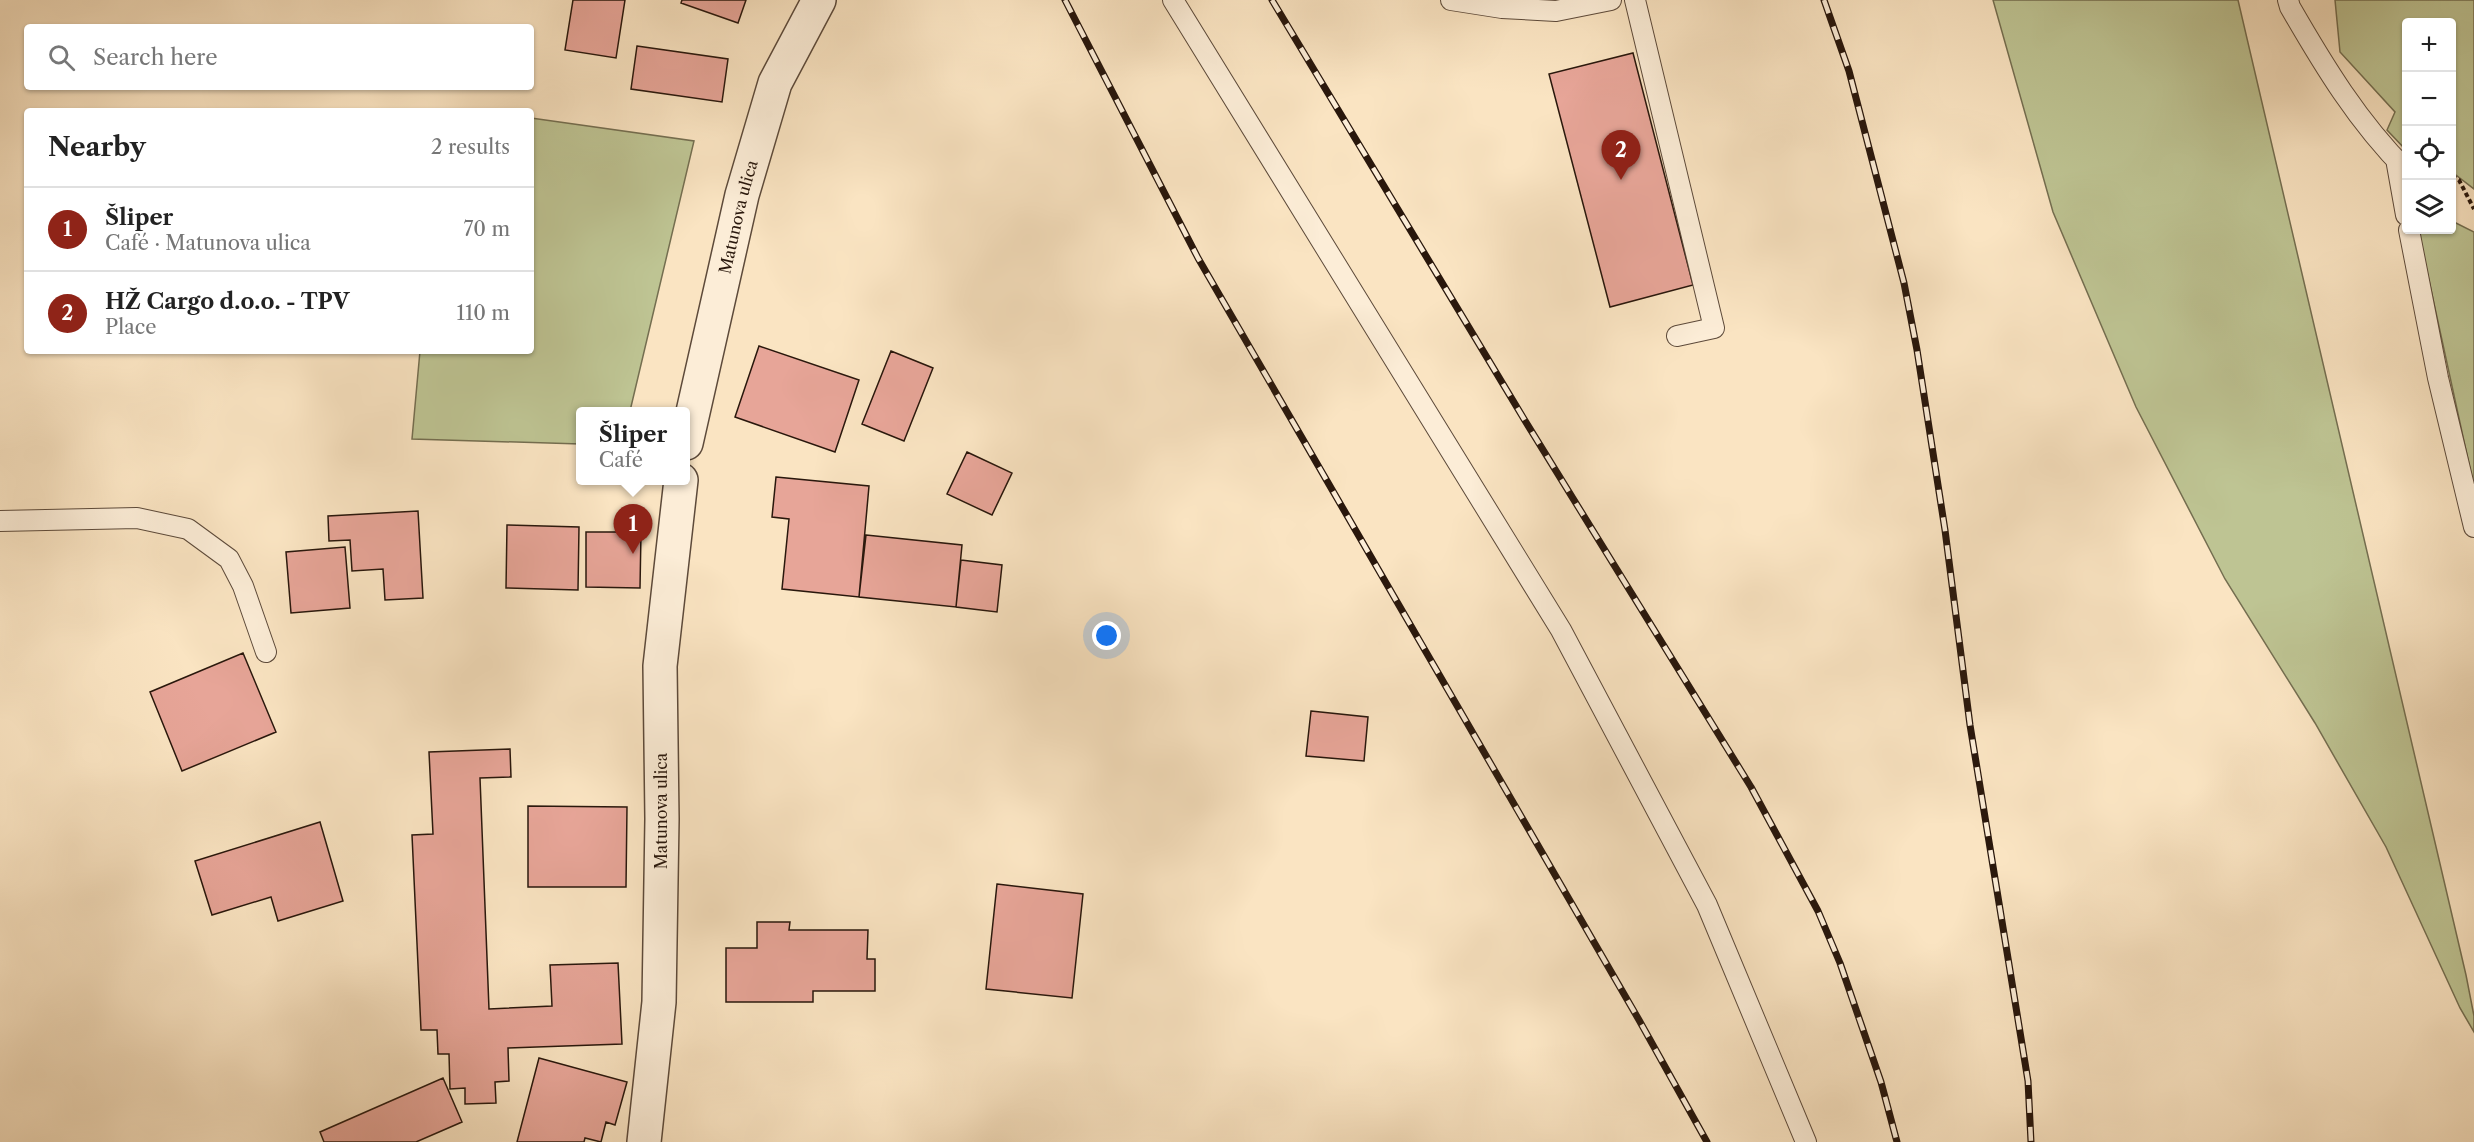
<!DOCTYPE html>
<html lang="en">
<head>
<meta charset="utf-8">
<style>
	body { margin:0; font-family:"Libre Caslon Text",serif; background:#f2f2f2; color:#222 }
	.controls { position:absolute; right:18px; top:18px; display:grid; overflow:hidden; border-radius:6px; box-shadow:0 2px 4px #0004 }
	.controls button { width:54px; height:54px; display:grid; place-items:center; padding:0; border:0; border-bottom:2px solid #e0e0e0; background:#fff; color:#222; font:30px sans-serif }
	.you { position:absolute; left:1107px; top:636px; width:21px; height:21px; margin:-15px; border:4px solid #fff; border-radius:50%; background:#1a73e8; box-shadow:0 0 0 9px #1a73e833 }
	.badge { display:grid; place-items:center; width:39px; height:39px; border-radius:50%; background:#8f2418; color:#fff; font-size:20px; font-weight:700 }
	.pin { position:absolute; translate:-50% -50px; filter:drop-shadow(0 2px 3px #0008) }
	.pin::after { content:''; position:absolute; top:32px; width:21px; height:18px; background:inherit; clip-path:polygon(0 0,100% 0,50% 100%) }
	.popup { position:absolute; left:576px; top:407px; width:114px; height:78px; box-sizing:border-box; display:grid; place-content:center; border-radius:6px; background:#fff; filter:drop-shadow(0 2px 4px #0005); font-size:20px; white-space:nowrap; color:#767676 }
	.popup b { font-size:22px; color:#222 }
	.popup::after { content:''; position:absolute; left:50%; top:100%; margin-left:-12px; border:12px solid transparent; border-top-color:#fff }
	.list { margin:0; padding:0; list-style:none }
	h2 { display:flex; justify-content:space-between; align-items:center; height:78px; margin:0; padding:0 24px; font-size:26px }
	h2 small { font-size:20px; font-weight:400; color:#767676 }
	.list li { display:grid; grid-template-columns:39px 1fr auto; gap:18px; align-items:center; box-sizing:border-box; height:84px; padding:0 24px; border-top:2px solid #e0e0e0 }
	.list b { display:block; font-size:22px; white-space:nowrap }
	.list p { margin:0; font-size:20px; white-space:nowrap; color:#767676 }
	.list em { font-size:20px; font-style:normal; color:#767676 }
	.icon { flex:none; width:33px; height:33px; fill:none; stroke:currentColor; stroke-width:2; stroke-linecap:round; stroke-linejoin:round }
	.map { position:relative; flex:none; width:2474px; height:1142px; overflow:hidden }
	.search { position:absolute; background:#fff; box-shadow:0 2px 4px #0004; left:24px; top:24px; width:510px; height:66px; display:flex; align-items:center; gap:15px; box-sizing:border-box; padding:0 21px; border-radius:6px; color:#767676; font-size:22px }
	.panel { position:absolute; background:#fff; box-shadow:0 2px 4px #0004; left:24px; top:108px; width:510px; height:246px; border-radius:6px }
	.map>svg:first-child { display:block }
	.green { fill:#bec493; stroke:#746e50; stroke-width:1.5 }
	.building { fill:#e7a598; stroke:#29170c; stroke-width:1.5 }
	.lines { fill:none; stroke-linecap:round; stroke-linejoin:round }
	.service-casing { stroke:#5d4a3a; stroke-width:22 }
	.minor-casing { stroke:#5d4a3a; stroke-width:36 }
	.path { stroke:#29170c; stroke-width:4; stroke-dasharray:4.5 3; stroke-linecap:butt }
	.service { stroke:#fcedd7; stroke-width:20 }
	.minor { stroke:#fcedd7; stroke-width:33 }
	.rail-casing { stroke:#29170c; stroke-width:7 }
	.rail { stroke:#fcedd7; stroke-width:4.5; stroke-dasharray:14; stroke-linecap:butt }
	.labels { text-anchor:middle; stroke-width:4.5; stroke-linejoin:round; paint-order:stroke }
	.street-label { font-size:16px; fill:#29170c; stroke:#fcedd7 }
</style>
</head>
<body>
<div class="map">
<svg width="2474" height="1142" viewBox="0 0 2474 1142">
	<rect width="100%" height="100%" fill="#fae4c2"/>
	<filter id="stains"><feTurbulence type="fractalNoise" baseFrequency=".00333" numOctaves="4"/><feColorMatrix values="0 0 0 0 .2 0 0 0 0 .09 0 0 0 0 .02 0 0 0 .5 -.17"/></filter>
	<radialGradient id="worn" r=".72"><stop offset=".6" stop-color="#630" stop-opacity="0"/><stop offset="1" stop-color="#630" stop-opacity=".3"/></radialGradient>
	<path class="green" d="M1993,0H2238L2466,975L2474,1016V1032L2460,1008L2386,847L2315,723L2225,579L2136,407L2053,212Z
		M2335,0H2474V189L2452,172V22H2406V150L2387,130L2395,112L2340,52Z
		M531,118L694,141L630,411L580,412V444L412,439L420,351H531Z
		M2452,221L2474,232V487L2418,230H2452Z"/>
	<path class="building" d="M573,0H625L616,58L565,50Z
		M682,0H746L738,23L681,3Z
		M637,46L728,59L722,102L631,89Z
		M1633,53L1693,285L1610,307L1549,74Z
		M759,346L859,380L835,452L735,417Z
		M891,351L933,368L904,441L862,424Z
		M967,452L1012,473L992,515L947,494Z
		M776,477L869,486L859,597L782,589L789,519L772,517Z
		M418,511L423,598L385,600L383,569L352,571L350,540L329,541L328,516Z
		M507,525L579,527L578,590L506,588Z
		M586,532H641L640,588L586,587Z
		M866,535L962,545L956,607L859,597Z
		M345,547L350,608L291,613L286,552Z
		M961,560L1002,565L997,612L956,607Z
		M243,653L276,732L182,771L150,692Z
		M1311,711L1368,717L1364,761L1306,756Z
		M510,749L511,777L480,778L489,1009L552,1006L550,965L618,963L622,1044L508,1048L509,1081L495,1082L496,1103L465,1104V1088L450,1089L449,1054H438L437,1030H421L412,835L433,834L429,752Z
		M528,806L627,807L626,887H528Z
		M320,822L343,901L278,921L271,897L212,915L195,861Z
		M997,884L1083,894L1072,998L986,989Z
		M757,922H790L789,930H868L867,959H875V991H813V1002H726V948H757Z
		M539,1058L627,1082L615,1125L606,1122L601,1142L585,1138L584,1142H517Z
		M443,1078L462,1122L416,1142H324L320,1132Z"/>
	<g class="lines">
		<g class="service-casing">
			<path id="service" d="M1173,0L1561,630L1707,905L1806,1142
				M1451,0L1502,8L1556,11L1611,0
				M1635,0L1714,328L1677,336
				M2288,0L2290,7C2324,66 2358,122 2406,170
				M2396,159L2406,215
				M2409,230L2438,378L2474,527
				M0,521L137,518L188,529L229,559L243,586L266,652"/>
		</g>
		<g class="minor-casing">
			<g id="minor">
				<path id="s1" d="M686,443L742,195L775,83L819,0"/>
				<path d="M644,1142L659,1002L662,819L660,666L681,480"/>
			</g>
		</g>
		<path class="path" d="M2452,176L2459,180L2474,209"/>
		<use href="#service" class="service"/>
		<use href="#minor" class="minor"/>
		<g class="rail-casing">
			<path id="rail" d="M1065,0L1198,258L1639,1020L1707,1142
				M1272,0L1524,419L1751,787L1818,911L1840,963L1881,1082L1897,1142
				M1824,0L1849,71L1904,283L1917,350L1945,530L1970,725L2028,1081L2031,1142"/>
		</g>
		<use href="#rail" class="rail"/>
	</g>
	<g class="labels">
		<g class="street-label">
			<text dy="6" stroke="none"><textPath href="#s1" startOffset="232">Matunova ulica</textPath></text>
			<text transform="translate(661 811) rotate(-90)" y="6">Matunova ulica</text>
		</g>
	</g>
	<rect width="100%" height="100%" filter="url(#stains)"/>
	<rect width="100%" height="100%" fill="url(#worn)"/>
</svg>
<div class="controls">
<button>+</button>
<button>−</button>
<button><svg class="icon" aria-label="locate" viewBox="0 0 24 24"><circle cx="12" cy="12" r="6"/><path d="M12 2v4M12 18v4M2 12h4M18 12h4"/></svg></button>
<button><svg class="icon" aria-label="layers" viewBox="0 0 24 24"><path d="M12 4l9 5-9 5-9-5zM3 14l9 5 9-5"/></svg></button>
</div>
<div class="you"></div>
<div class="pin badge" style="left:633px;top:554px">1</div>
<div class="popup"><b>Šliper</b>Café</div>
<div class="pin badge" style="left:1621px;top:180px">2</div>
<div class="search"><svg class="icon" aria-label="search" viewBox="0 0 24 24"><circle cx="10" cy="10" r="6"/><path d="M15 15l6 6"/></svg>Search here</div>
<section class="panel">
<h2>Nearby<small>2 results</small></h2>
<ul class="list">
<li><span class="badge">1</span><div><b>Šliper</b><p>Café · Matunova ulica</p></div><em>70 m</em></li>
<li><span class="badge">2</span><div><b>HŽ Cargo d.o.o. - TPV</b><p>Place</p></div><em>110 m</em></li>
</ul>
</section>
</div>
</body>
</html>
